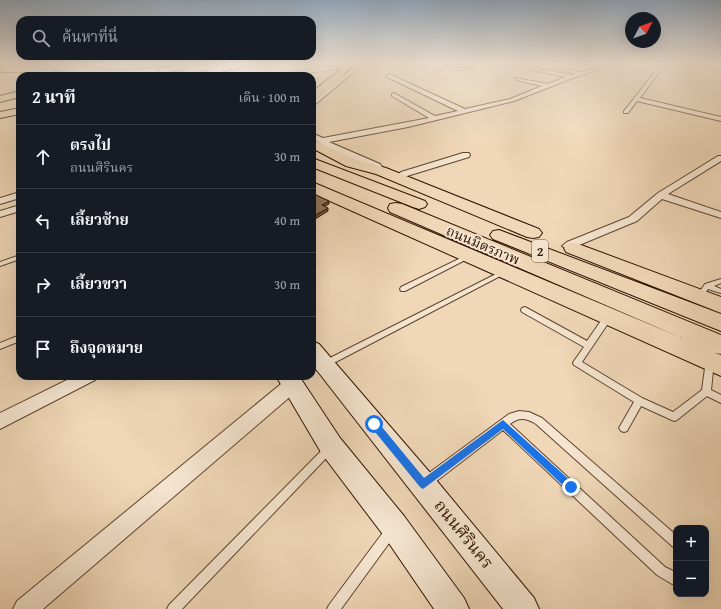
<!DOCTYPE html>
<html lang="th">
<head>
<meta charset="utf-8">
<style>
	body { margin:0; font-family:"Gentium Book Plus","Noto Serif Thai",serif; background:#20242c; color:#f1f3f6 }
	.controls { position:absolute; right:12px; bottom:12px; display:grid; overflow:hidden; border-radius:8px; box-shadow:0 4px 16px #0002 }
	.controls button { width:36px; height:36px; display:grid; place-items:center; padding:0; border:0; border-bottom:1px solid #363941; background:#171b24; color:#f1f3f6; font:20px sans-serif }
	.compass { position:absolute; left:625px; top:12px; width:36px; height:36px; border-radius:50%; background:#171b24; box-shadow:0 4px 16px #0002; rotate:49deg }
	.stop { position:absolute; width:12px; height:12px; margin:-9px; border:3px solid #1a73e8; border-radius:50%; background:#fff }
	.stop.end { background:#1a73e8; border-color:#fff; box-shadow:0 1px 4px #0008 }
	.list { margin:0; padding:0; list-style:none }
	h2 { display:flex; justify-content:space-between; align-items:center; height:52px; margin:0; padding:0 16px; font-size:17px }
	h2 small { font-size:13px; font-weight:400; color:#9ea1a6 }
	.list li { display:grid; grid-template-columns:26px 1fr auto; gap:12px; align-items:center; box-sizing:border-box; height:64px; padding:0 16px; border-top:1px solid #363941 }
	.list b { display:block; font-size:15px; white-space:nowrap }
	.list p { margin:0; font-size:13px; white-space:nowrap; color:#9ea1a6 }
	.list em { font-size:13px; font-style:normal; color:#9ea1a6 }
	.icon { flex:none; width:22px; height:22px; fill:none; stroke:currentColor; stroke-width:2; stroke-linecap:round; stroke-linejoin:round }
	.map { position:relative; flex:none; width:721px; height:609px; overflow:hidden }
	.search { position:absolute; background:#171b24; box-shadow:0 4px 16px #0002; left:16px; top:16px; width:300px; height:44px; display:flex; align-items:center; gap:10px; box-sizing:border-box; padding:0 14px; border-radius:12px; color:#9ea1a6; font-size:15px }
	.panel { position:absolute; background:#171b24; box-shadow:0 4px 16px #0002; left:16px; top:72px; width:300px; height:308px; border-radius:12px }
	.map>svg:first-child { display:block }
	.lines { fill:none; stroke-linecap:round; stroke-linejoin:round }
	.street-tunnel { stroke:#d2b99c; stroke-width:5.5; stroke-dasharray:5.5 3; stroke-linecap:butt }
	.lane-casing { stroke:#60432e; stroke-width:2 }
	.street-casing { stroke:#60432e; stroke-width:2 }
	.secondary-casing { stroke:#311200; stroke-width:2 }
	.highway-casing { stroke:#311200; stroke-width:2 }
	.lane { fill:#f5e5d0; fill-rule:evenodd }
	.street { fill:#f5e5d0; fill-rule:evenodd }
	.secondary { fill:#f5e5d0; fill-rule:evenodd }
	.highway { fill:#efd7b7; fill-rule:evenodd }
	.wall { fill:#7f6752; stroke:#311200 }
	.shaded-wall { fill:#685442; stroke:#311200 }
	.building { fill:#94785f; stroke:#311200 }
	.route { fill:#1a73e8 }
	.labels { text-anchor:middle; stroke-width:4; stroke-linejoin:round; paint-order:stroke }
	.shield { fill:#f5e5d0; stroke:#6c513e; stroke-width:1 }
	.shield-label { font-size:13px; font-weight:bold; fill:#311200 }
	.street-label { font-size:14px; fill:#311200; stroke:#f5e5d0 }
	.near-street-label { font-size:17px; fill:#311200; stroke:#f5e5d0 }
</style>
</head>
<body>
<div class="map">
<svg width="721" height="609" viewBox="0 0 721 609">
	<rect width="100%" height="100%" fill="#efd7b7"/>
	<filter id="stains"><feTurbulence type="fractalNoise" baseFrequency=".005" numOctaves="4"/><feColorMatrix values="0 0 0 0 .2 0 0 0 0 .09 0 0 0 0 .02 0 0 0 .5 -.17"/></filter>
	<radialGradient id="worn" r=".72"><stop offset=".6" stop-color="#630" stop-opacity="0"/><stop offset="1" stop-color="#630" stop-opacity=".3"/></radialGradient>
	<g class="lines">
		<path class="street-tunnel" d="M335,68L358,65"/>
		<g class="lane-casing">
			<path id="lane" d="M441,63H444L456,68H472L456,70Z
				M707,63H709L710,70L708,69Z
				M557,67L584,73V74L583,75L556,69Z
				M469,254L472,256L471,257L405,291H401L400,289L401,287Z
				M20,255V259L0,266V262Z
				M504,270L507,272L506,273L328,366L325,367L322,366L321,364L322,362Z
				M721,279V283L714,286L721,289V293L708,289L701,299H697L696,297L705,284Z
				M525,307L587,341L605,315H611L612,317L611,319L582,362L642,398L673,412L702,390L706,361L707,359L710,358L713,359L714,361L711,390L721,395V403L707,396L677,420L674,421L641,406L627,431L624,432L621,431L619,428L634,402L574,365L573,363L574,361L584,347L522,312L521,310L522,308Z
				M20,335V341L0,349V343Z
				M519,411L529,412L542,418L676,535V548L672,546L536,424C526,418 519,417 510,424L665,567L673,571L676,570V582L672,584L657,575L503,430L430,486L426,487L422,486L421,482L422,478L509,414Z
				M329,444L332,446L334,449L332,452L182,609H167L169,605L326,446Z
				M391,525L395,527L397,531L395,535L341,609H327L329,605L387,527Z"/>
		</g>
		<g class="street-casing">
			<path id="street" d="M153,63H168L145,66L143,65Z
				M359,63H384L360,67L312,107V102Z
				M412,63H417L427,68L422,69Z
				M501,63H509L571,75L613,63H619L573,78L514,101L408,127L329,142L380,164L385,171L381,174L378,173L374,168L329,149L312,138V133L323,138L429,118L392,96V94L394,93L435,116L458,111L387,77L386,76L389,74L465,109L510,99L542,86L516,80V78L548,84L565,77Z
				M662,63H666L640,98L721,117V121L637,101L628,113H624V111Z
				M690,63H703L704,64C701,66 692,66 690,63Z
				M335,66L337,67V69L284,76H269Z
				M463,153H469L470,155L469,157L407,176L400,180H394L393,178L401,172Z
				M718,156H721V161L668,194L721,212V218L662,199L637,221L572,248L568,249L562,246L567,242L629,217L658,193Z
				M20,192V198L0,204V198Z
				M20,205V211L0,217V211Z
				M75,376H98L95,380L0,429V413Z
				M293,377L299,379L301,384L299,389L43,609H13L17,601L287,379Z"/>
		</g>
		<g class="secondary-casing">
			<path id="secondary" d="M312,341L319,344L432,475L534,598L539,609H503L312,364Z
				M276,376H299L340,438L404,516L464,598L469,609H434L384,536L322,454Z"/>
		</g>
		<g class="highway-casing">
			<path id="highway" d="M81,63L128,64L180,63L176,65C145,68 113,72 82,65Z
				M190,63H205L203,65L214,63H228L227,65L187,74L183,71L187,68L162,74L158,71L159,69Z
				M238,63H252L251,65L211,74L207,71L208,69Z
				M346,63H354L341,78L316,99L312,100V92L335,74Z
				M0,66H29L58,72L59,74L58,76L29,72H0Z
				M20,91V97L0,102V96Z
				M20,108V114L0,118V112Z
				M312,139L354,159L386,168L539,229L542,233L539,237L533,238L527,237L376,174L346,166L312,148Z
				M312,158L425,201L427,204L425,207L419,209L413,207L312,167Z
				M312,182L682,338L390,212L388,208L390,204L396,203L402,204L721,335V354L715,353L721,355V376L312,193Z
				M499,230L721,314V331L493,239L490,235L493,231Z
				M573,242L721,297V313L566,252L564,248L566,244Z"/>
		</g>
		<use href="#lane" class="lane"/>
		<use href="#street" class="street"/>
		<use href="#secondary" class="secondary"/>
		<use href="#highway" class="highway"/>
	</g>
	<path class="wall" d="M123,63H150V64H123Z"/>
	<path class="shaded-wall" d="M329,201V204L322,208V205Z
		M328,208V211L312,221V217Z"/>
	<path class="building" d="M316,195L329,201L322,205L328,208L312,217V197Z"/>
	<linearGradient id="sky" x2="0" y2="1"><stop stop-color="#91a7bc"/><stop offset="0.43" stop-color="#f8eddf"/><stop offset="1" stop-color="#f8eddf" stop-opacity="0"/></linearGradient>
	<rect width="721" height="148" fill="url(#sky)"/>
	<path class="route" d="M374,420L377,421L424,478L503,420L574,484L576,487L574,490L571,492L568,490L503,429L423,489L420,487L371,427L369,424L371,421Z"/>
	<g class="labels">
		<rect class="shield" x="532" y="240" width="16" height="22" rx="3"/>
		<g class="shield-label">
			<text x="540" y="256">2</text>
		</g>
		<g class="street-label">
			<text transform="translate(483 245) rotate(23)" y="5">ถนนมิตรภาพ</text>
		</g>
		<g class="near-street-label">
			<text transform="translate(464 534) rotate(51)" y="6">ถนนศิรินคร</text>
		</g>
	</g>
	<rect width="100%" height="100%" filter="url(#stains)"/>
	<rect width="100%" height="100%" fill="url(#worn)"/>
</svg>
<div class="controls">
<button>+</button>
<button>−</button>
</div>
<svg class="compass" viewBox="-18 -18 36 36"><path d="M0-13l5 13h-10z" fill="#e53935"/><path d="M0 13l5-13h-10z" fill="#9ea1a6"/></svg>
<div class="stop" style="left:374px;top:424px"></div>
<div class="stop end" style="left:571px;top:487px"></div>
<div class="search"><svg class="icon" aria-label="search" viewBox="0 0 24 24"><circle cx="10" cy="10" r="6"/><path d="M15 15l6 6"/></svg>ค้นหาที่นี่</div>
<section class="panel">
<h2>2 นาที<small>เดิน · 100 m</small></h2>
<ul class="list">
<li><svg class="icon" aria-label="ahead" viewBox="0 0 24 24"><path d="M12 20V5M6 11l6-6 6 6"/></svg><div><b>ตรงไป</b><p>ถนนศิรินคร</p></div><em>30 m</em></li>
<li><svg class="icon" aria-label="left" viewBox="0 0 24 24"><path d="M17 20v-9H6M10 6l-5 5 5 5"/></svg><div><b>เลี้ยวซ้าย</b></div><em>40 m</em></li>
<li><svg class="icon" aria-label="right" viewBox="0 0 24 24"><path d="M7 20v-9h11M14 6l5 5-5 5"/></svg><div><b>เลี้ยวขวา</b></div><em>30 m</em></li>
<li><svg class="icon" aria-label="arrive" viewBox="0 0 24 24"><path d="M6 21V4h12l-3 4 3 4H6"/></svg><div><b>ถึงจุดหมาย</b></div></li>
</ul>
</section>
</div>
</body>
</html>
